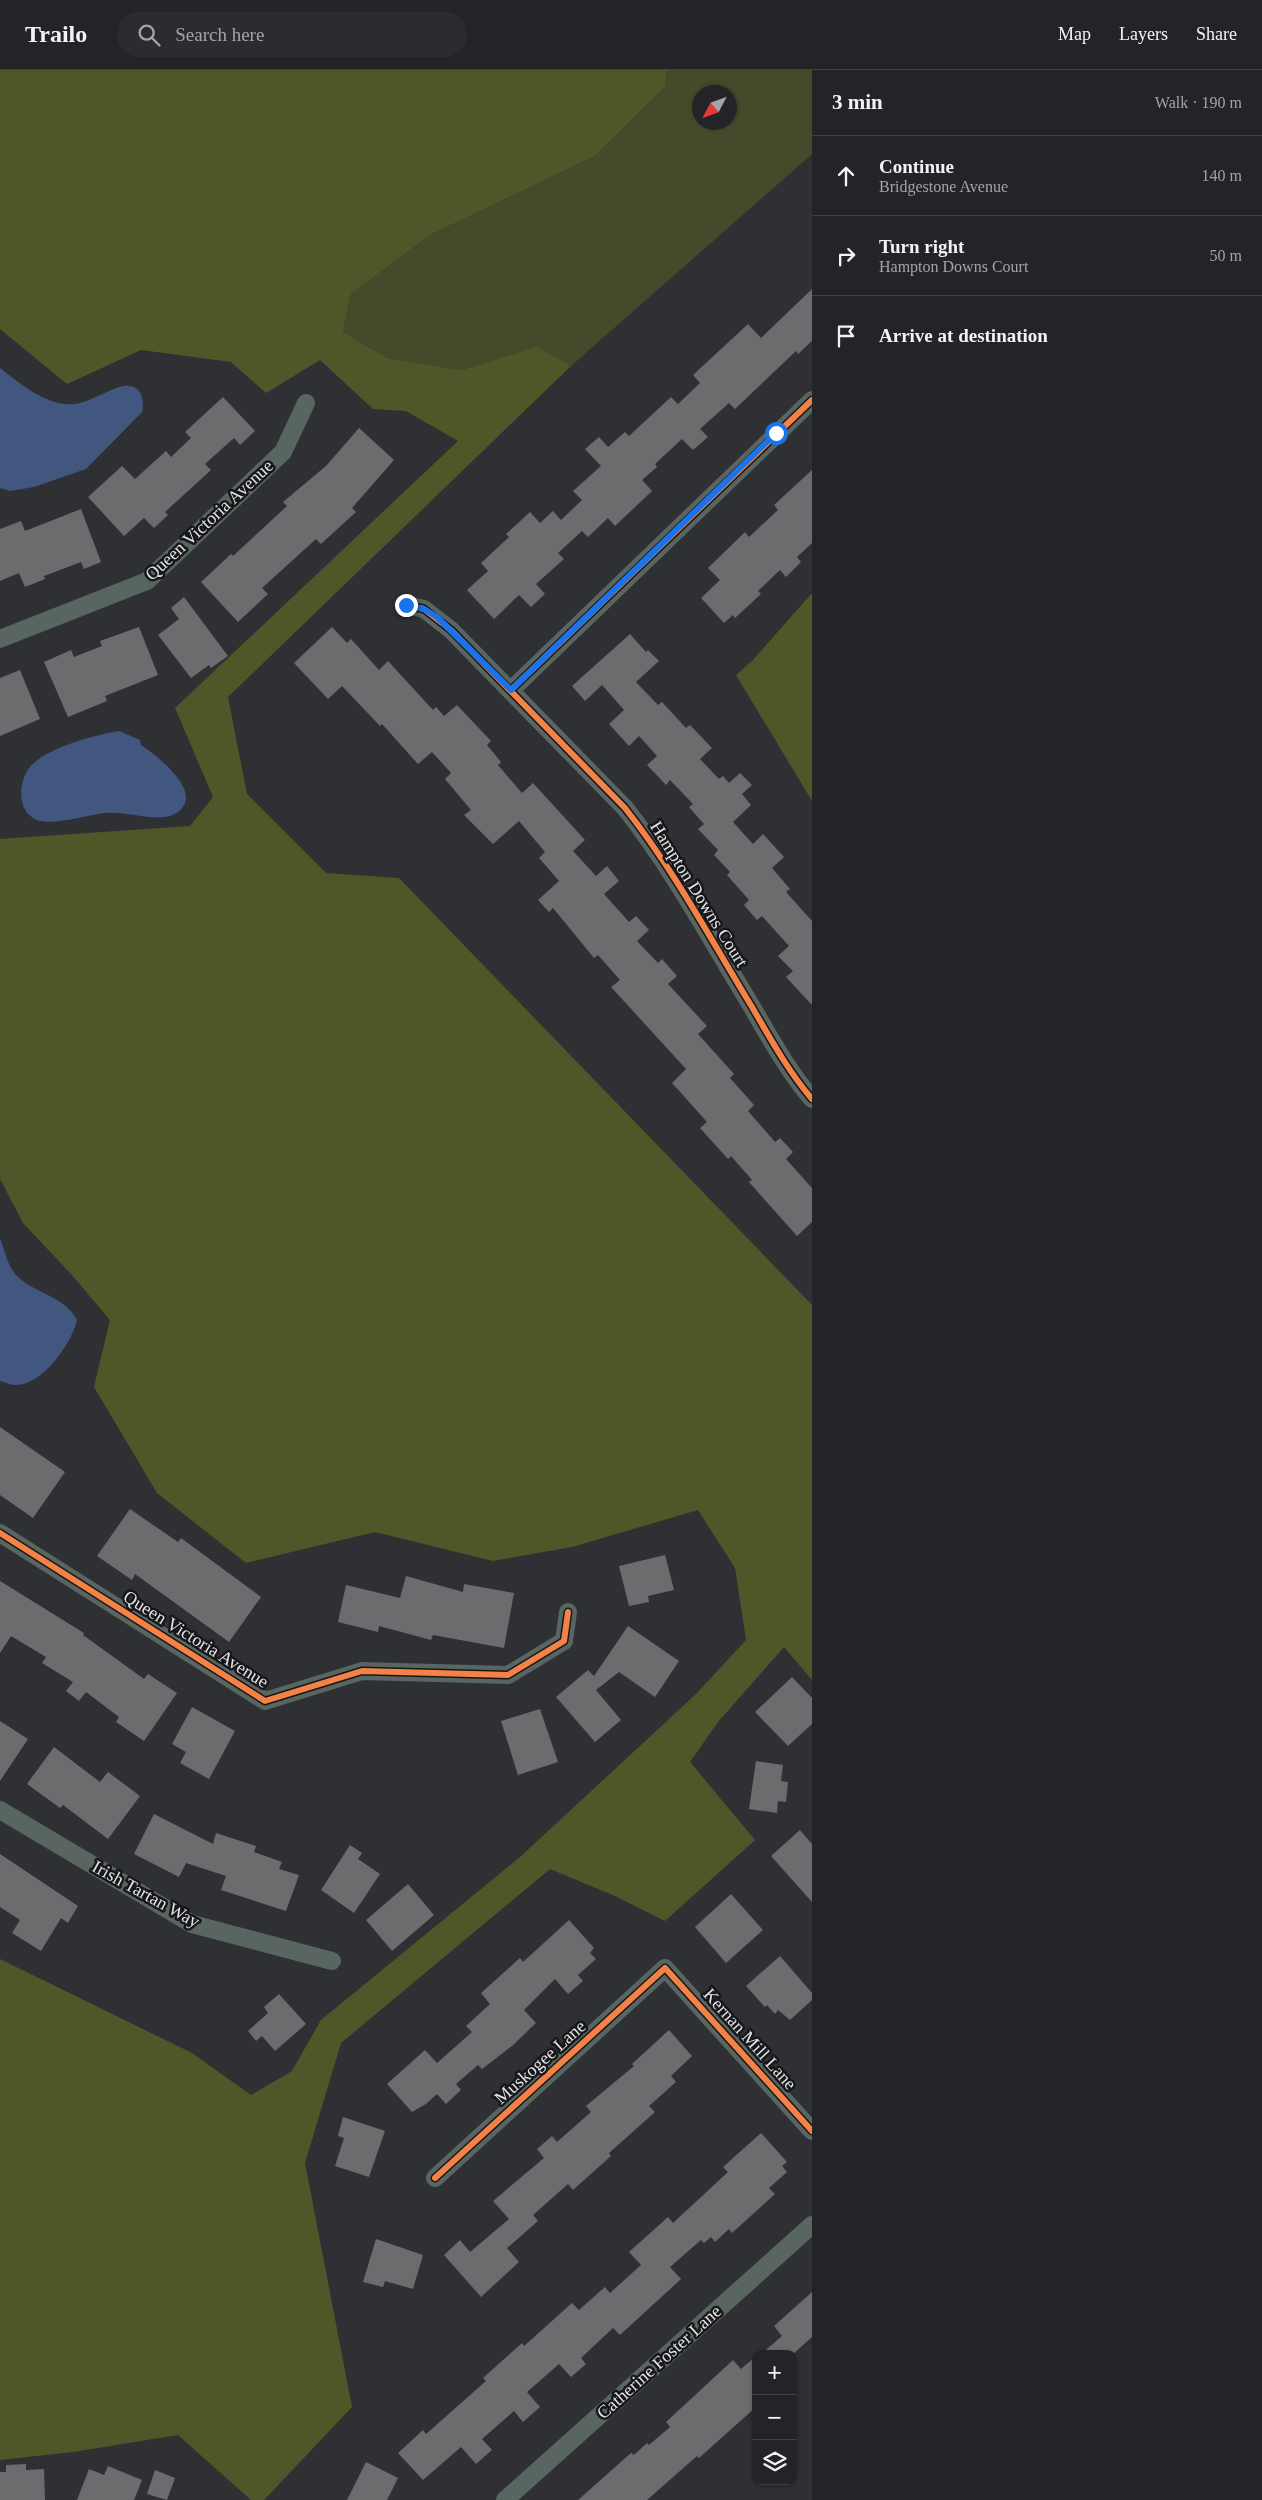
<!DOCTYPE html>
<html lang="en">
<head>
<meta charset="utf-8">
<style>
	body { margin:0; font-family:Georgia,serif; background:#2b2c2f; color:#f1f3f6 }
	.controls { position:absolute; right:15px; bottom:15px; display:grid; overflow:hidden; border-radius:10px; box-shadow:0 1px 4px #0004 }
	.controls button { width:45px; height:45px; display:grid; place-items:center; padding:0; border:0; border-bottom:1px solid #404144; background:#232427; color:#f1f3f6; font:25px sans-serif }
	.compass { position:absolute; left:692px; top:15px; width:45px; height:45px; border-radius:50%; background:#232427; box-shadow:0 1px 4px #0004; rotate:229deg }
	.stop { position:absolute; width:15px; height:15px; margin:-11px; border:4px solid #1a73e8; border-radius:50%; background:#fff }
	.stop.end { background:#1a73e8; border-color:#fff; box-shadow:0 1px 5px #0008 }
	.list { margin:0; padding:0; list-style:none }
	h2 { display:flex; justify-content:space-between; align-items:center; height:65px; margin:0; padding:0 20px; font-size:21px }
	h2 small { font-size:16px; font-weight:400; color:#a3a4a7 }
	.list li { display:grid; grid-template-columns:32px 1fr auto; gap:15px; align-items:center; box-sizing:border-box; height:80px; padding:0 20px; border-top:1px solid #404144 }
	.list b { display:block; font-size:19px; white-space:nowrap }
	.list p { margin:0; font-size:16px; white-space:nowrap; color:#a3a4a7 }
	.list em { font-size:16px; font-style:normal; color:#a3a4a7 }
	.icon { flex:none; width:28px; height:28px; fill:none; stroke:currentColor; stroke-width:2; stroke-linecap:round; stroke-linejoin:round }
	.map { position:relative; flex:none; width:812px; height:2430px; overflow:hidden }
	header { display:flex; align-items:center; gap:30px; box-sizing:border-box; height:70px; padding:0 25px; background:#232427; border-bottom:1px solid #404144 }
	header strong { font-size:24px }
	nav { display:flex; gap:28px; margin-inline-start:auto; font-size:18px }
	.search { width:350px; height:45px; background:#2b2c2f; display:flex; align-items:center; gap:12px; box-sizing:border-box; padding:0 18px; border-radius:28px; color:#a3a4a7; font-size:19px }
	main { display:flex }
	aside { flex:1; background:#232427 }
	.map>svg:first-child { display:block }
	.green { fill:#454a2b; fill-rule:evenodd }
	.forest { fill:#515629 }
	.water { fill:#41577f }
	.building { fill:#6c6c6f }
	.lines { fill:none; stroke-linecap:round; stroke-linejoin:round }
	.street { stroke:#586560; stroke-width:18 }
	.cycleway-casing { stroke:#17171a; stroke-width:9 }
	.cycleway { stroke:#f48246; stroke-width:6 }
	.route { stroke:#1a73e8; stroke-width:6 }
	.labels { text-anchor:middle; stroke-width:5; stroke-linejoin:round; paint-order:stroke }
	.street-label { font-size:18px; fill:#e3e4e7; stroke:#17171a }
</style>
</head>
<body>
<header>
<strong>Trailo</strong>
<div class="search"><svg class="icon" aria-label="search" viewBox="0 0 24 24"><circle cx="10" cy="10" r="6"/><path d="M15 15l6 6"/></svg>Search here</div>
<nav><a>Map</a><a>Layers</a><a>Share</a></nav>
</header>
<main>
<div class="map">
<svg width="812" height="2430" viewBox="0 0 812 2430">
	<rect width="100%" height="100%" fill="#2f3034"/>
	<path class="green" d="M667,0H812V84L571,296L537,278L462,300L387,288L343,262L351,224L430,165L595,86L665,17ZM700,22H730V52H700Z"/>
	<path class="forest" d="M0,0H667L665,17L595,86L430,165L351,224L343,262L387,288L462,300L537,277L571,296L228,627L247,724L326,803L399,808L812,1235V1610L784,1577L718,1652L690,1692L755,1770L665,1851L615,1826L550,1799L341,1973L305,2093L352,2337L264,2430H251L178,2365L73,2382L0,2390V1889L192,1983L251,2025L292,2001L321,1950L520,1787L696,1624L746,1570L735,1498L698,1440L572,1477L493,1491L375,1462L246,1493L157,1423L94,1317L110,1250L71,1204L23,1153L0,1109V769L190,756L213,727L175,638L458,371L406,341L373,339L320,290L266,323L231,292L141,280L67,314L0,259Z
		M812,523V731L736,605L753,590Z"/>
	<path class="water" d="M0,298C18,312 41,331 64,334C86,337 104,320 124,316C141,314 145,329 142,342L86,399L34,417L10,421L0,418Z
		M119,661L140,670L141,675C156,685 199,718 182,738C178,743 172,746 165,747C145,749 125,741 105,743C87,745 52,756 37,750C18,742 18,717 27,701C40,679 95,665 119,661Z
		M0,1169C5,1180 7,1195 16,1205C34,1224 64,1225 77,1250C72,1273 42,1316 15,1315C10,1315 5,1312 0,1311Z"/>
	<path class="building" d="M812,219V271L798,284L796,281L735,339L729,333L700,359L708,367L693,380L682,369L655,394L657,397L642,410L652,421L615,456L608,448L588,467L582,461L558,483L564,489L536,514L545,524L531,537L519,525L494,549L467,520L488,501L481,493L509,467L506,464L530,442L540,453L553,441L561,450L582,430L573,421L601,396L585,379L599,367L608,377L625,362L629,366L671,327L678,334L700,313L693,305L748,254L761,268Z
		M223,327L255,361L240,375L234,368L205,394L211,400L165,442L168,445L154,458L144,448L124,466L88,427L122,396L135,409L166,381L171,387L191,368L185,362Z
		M359,358L394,390L352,438L356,442L321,474L316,469L262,518L268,524L238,552L201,512L231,484L233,486L287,436L283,432L326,396Z
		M812,400V473L797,487L801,492L786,507L780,500L758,521L761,524L735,548L733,545L724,553L701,528L720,510L708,498L745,462L749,467L778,440L774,435Z
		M81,439L101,492L84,499L81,492L44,506L45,509L25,517L19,503L0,511V459L21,451L25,461Z
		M184,527L228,586L211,598L209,595L191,608L158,565L179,549L171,538Z
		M139,557L158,605L105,626L107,631L68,647L44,592L71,580L74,587L102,576L100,571Z
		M332,557L347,573L351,569L379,600L388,591L433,640L436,637L444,646L457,635L491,671L487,675L501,692L498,695L522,723L533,713L585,770L573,781L596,806L607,796L619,811L604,824L629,852L636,846L649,860L637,871L658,893L662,889L677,906L668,914L707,956L698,964L734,1004L730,1008L754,1035L748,1041L775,1072L780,1068L793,1082L786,1089L812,1118V1152L797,1166L749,1112L752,1110L731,1086L728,1089L700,1058L707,1052L672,1013L686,999L611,917L620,910L598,885L594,888L553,838L549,842L538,830L559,811L539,788L545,782L519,751L493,774L464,745L471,740L445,709L451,703L432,682L418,694L382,654L380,656L342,616L328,629L294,593Z
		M630,564L646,582L648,580L659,591L636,612L658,635L662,632L686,658L690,655L712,678L700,689L719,709L723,706L729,713L740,703L752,715L742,724L751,735L733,752L753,774L763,764L784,787L772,798L790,819L786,822L812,851V935L786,907L793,901L778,886L789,876L762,846L757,850L744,835L749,830L727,805L730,802L714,785L718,780L698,759L704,754L689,737L693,734L670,710L666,715L647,695L657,686L639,666L629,676L609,654L624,640L602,615L585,631L572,616Z
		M20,600L40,649L0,666V608Z
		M0,1357L65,1402L33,1448L0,1425Z
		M130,1439L178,1472L181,1468L261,1527L229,1572L135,1504L132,1510L97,1486Z
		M665,1485L674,1520L648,1526L649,1532L629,1536L619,1496Z
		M406,1506L463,1522L464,1514L514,1523L504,1578L433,1565L431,1570L379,1556L378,1562L338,1552L346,1515L400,1528Z
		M0,1511L84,1563L83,1565L144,1609L148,1604L177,1623L144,1671L116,1652L119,1647L86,1622L79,1631L66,1621L73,1612L42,1593L46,1587L11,1566L0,1583Z
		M628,1556L679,1591L655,1627L619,1602L596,1620L621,1650L595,1672L556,1627L588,1600L594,1606Z
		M792,1607L812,1628V1654L788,1676L755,1642Z
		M192,1637L235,1661L209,1709L180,1693L186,1682L172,1674Z
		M540,1639L558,1692L518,1705L501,1651Z
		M0,1651L28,1669L0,1711Z
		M54,1677L100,1712L108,1702L140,1726L108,1769L63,1735L60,1738L27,1714Z
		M756,1691L783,1695L781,1711L788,1712L786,1732L778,1731L777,1743L749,1739Z
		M154,1744L213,1774L216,1763L256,1776L254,1782L282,1792L279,1799L299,1805L286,1841L221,1820L226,1806L186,1793L179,1807L134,1784Z
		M800,1760L812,1774V1832L771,1786Z
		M350,1775L362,1783L358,1789L380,1804L354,1843L321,1820Z
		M0,1784L78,1836L68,1853L61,1848L41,1881L12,1863L20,1850L0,1837Z
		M408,1814L434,1845L392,1881L366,1850Z
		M731,1824L763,1860L726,1893L695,1857Z
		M569,1850L594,1878L590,1883L596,1889L578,1905L583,1911L568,1924L555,1909L524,1940L536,1953L512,1976L482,1999L478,1995L456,2014L461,2020L446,2034L437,2024L426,2034L412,2042L387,2014L425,1980L437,1993L472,1962L466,1956L490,1934L481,1923L520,1888L523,1892Z
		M780,1886L812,1923V1930L790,1950L778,1940L775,1944L767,1935L765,1937L746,1916Z
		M279,1924L306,1954L275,1981L262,1966L256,1971L248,1961L268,1943L264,1937Z
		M669,1960L692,1986L671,2006L676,2012L649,2036L655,2042L609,2083L611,2086L573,2120L568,2114L533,2145L538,2151L507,2178L519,2192L481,2227L444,2185L460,2170L470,2182L509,2149L493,2131L544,2088L537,2079L552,2066L557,2072L591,2042L586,2036L634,1996L632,1994Z
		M343,2047L385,2061L369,2107L335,2096L344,2068L338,2066Z
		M761,2063L787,2092L782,2096L787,2102L769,2118L775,2124L732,2163L729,2159L715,2172L711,2167L704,2173L701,2170L670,2197L681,2209L620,2265L613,2258L581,2288L586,2294L571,2307L559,2294L527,2322L540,2337L523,2352L514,2341L482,2369L492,2380L476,2394L461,2377L423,2410L398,2383L423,2360L426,2364L486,2311L483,2308L522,2273L524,2276L572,2233L579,2240L605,2217L610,2223L641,2195L629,2182L668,2147L673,2153L728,2102L723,2097Z
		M376,2169L423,2185L413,2219L385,2211L383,2217L363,2212Z
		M812,2222V2267L793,2284H761L782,2266L774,2256Z
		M756,2286V2337L699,2388L697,2386L647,2430H578L631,2383L634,2385L647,2373L649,2375L670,2357L666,2352L733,2290L741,2299Z
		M366,2392L398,2408L387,2430H347Z
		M26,2394V2400L44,2399L45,2430H0V2402H6V2395Z
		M108,2396L142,2410L134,2430H77L89,2399L104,2405Z
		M155,2400L175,2408L167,2430L147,2424Z"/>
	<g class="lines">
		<path class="street" d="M407,535L424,539L451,560L625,738C674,800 711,870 752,937C770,968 788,1001 812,1029
			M0,569L147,511L283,382L306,333
			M511,620L812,330
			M0,1463L265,1631L362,1601L508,1605L564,1571L568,1542
			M0,1740L192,1854L332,1891
			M435,2108L665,1898L812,2061
			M505,2430L812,2155"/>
		<g class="cycleway-casing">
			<path id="cycleway" d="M407,535L424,539L451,560L625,738C674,800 711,870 752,937C770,968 788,1001 812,1029
				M511,620L812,330
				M0,1463L265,1631L362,1601L508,1605L564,1571L568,1542
				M435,2108L665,1898L812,2061"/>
		</g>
		<use href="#cycleway" class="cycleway"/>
	</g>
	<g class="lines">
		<path class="route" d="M406,535L424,539L437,547L511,620L776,363"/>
	</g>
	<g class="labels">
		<g class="street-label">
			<text transform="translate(209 450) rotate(-43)" y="6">Queen Victoria Avenue</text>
			<text transform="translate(699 824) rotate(58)" y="6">Hampton Downs Court</text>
			<text transform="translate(196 1569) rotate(32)" y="6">Queen Victoria Avenue</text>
			<text transform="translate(146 1824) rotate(29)" y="6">Irish Tartan Way</text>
			<text transform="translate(750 1969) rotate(48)" y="6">Kernan Mill Lane</text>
			<text transform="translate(540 1992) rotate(-42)" y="6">Muskogee Lane</text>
			<text transform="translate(659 2292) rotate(-42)" y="6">Catherine Foster Lane</text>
		</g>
	</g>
</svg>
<div class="controls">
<button>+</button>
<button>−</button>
<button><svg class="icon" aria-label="layers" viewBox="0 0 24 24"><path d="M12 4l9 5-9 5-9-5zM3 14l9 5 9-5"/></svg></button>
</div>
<svg class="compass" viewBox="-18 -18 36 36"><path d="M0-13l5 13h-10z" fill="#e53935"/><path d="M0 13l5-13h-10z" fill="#a3a4a7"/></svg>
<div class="stop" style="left:776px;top:363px"></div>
<div class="stop end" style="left:406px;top:535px"></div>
</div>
<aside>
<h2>3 min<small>Walk · 190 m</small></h2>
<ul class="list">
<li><svg class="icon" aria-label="ahead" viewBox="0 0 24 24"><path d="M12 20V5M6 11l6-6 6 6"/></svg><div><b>Continue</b><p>Bridgestone Avenue</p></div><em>140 m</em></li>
<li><svg class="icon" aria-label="right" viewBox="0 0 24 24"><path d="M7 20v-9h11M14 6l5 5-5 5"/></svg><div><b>Turn right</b><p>Hampton Downs Court</p></div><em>50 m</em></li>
<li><svg class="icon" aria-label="arrive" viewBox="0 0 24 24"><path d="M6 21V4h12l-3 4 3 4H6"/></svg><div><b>Arrive at destination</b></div></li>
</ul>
</aside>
</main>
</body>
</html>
